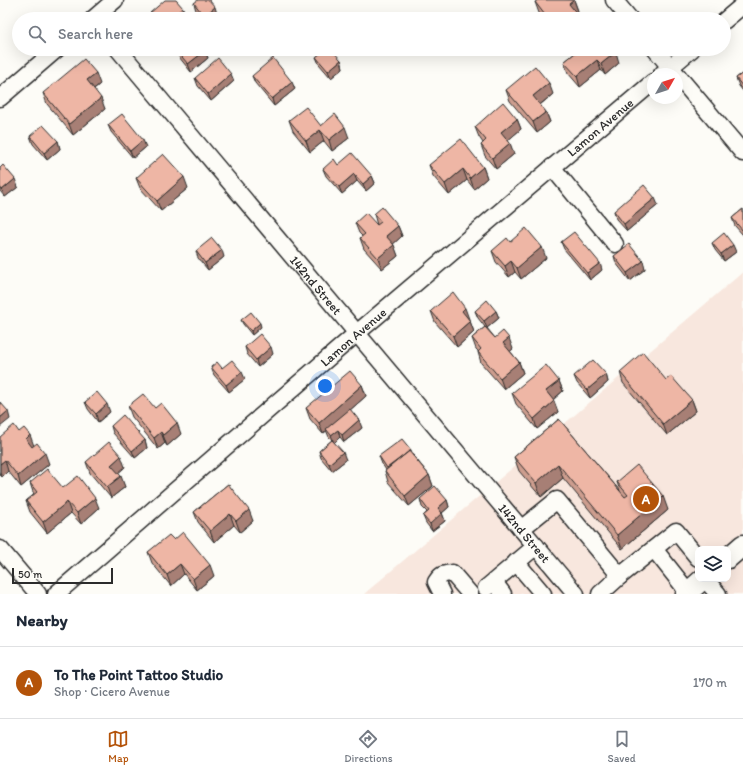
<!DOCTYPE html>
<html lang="en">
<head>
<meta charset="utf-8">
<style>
	body { margin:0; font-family:Itim,sans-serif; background:#f6f6f7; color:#1f2937 }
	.controls { position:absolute; right:12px; bottom:12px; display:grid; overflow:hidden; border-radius:8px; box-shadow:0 4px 16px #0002 }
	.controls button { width:36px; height:36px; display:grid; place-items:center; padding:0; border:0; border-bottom:1px solid #e0e1e3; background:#fff; color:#1f2937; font:20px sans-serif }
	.compass { position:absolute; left:647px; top:68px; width:36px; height:36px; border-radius:50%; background:#fff; box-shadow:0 4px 16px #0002; rotate:51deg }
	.scale { position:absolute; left:12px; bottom:10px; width:101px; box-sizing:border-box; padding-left:4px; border:2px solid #2b2b2b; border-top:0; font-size:11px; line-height:14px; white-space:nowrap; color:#2b2b2b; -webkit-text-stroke:3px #fdfcf7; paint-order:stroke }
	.you { position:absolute; left:325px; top:386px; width:14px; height:14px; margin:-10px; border:3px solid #fff; border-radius:50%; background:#1a73e8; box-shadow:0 0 0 6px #1a73e833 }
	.badge { display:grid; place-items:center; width:26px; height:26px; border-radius:50%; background:#b45309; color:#fff; font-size:13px; font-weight:700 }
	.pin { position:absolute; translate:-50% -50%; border:2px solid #fff; box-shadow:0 1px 4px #0006 }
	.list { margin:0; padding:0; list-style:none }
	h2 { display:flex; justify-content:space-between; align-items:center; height:52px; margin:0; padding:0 16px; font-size:17px }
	h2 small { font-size:13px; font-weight:400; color:#747a83 }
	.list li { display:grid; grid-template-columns:26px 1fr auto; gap:12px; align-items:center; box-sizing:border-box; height:72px; padding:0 16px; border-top:1px solid #e0e1e3 }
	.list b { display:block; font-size:15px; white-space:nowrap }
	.list p { margin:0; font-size:13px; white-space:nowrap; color:#747a83 }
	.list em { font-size:13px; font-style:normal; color:#747a83 }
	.icon { flex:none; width:22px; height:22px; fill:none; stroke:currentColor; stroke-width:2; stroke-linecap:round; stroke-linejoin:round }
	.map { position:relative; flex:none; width:743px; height:594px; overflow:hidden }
	.search { position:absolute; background:#fff; box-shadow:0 4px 16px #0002; left:12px; right:12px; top:12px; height:44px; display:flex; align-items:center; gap:10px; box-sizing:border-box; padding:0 14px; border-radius:22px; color:#747a83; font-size:15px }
	.sheet { height:124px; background:#fff }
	nav { display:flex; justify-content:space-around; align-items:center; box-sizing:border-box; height:56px; border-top:1px solid #e0e1e3; background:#fff; font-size:11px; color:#747a83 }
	nav a { display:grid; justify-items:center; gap:2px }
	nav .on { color:#b45309 }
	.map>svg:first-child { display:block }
	.built { fill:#f8e7de; fill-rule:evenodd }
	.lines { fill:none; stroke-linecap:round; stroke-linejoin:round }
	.minor-casing { stroke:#2b2b2b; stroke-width:19 }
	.major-casing { stroke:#2b2b2b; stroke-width:23 }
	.minor { stroke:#fdfcf7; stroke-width:16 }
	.major { stroke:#fdfcf7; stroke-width:20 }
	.wall { fill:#cd9d8e; stroke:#2b2b2b }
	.shaded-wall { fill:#a77f74; stroke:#2b2b2b }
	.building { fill:#eeb6a5; stroke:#2b2b2b }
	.labels { text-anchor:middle; stroke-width:3.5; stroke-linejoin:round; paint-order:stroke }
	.street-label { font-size:13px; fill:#2b2b2b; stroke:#fdfcf7 }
</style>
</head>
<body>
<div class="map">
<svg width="743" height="594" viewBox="0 0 743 594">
	<rect width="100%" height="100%" fill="#fdfcf7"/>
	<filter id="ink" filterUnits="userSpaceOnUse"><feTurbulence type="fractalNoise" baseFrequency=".025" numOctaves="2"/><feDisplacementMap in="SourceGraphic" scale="8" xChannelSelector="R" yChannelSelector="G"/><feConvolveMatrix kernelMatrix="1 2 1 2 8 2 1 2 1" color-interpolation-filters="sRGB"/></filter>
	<g filter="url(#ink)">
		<path class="built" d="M743,272V594H364ZM698,549H728V579H698Z"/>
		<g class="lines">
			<g class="minor-casing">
				<g id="minor">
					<path d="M614,0L630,19"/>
					<path d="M93,19L115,0"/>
					<path d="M724,21L743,5"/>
					<path id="s1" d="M118,49L576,594"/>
					<path d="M655,49L676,74"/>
					<path d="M662,74L692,49"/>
					<path d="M677,75L743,153"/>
					<path d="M0,98L57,49"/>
					<path d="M552,167L615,244"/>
					<path d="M521,529L557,500L620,576L676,531L698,558"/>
					<path d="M0,549L38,594"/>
					<path d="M654,549L688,592"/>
					<path d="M516,562L543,594"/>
					<path d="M705,579L718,594"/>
					<path d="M494,582L503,594"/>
					<path d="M486,588L536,546"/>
					<path id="s2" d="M56,594L357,333L653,82"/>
					<path d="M442,594L436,582C441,574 443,574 452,573L470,594"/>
					<path d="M600,594L620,576"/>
				</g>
			</g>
			<g class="major-casing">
				<path id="major" d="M728,558L743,545
					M686,594L703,579"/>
			</g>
			<use href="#minor" class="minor"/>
			<use href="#major" class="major"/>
		</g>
		<path class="wall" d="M574,0L578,11L576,12L578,15L580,19H540L542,17L539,13L535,2Z
			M194,3L217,14L212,19H203L196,11Z
			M150,13L185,15L181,19H152Z
			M580,49L619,63L605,75L601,70L580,87L568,73L564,62Z
			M176,50L205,51L208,58L191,72L179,57Z
			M316,57L341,60L343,68L331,78L319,64Z
			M743,73V91L739,86L736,78Z
			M252,76L295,89L274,106L255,83Z
			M195,78L234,81L211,101L198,86Z
			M100,84L94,89L105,109L73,135L47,104L43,93Z
			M506,90L553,94L540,105L546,112L550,122L537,133L510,101Z
			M517,119L521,129L508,140L514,154L496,169L485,156L481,145L483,143L479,137L475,127Z
			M289,120L321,126L349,138L332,151L324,141L310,152L293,131Z
			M108,125L146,147L133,158L111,132Z
			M30,136L58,141L60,149L47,160L33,144Z
			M338,165L372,176L375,183L366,191L357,181L342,194L326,176L323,169Z
			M429,165L483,167L487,178L474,189L467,180L449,195L433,176Z
			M0,168L18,187L5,197L0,191Z
			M136,178L188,188L161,211L140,188Z
			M658,205L627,231L616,219L614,211Z
			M743,209V235L735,226L732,218Z
			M374,214L398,226L402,236L393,244L398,256L382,269L364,249L360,238L362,236L359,233L355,223L377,225Z
			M510,242L546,258L521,279L515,272L509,277L496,262L492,251Z
			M561,242L602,270L590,280L564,249Z
			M712,243L736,252L724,261L715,250Z
			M196,251L224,257L208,270L198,258Z
			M614,256L643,261L645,269L630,281L616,263Z
			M431,311L469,319L474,332L457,347L435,322Z
			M475,311H496L499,318L487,328L495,338L513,349L510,351L519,362L523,373L504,389L481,363L478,352V351L476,349L472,338L485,327L478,318Z
			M241,320L261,327L252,335L243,324Z
			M245,347L273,354L258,367L247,354Z
			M211,367L222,368L245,379L229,392L214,375Z
			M620,372L666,380L692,400L696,411L667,435L623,383Z
			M606,374L608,382L590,398L577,383L574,376Z
			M559,381L563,391L553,400L558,412L537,429L516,404L512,393Z
			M362,385L366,396L350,410L362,428L344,442L340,437L334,442L346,460L332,471L321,458L319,451L332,440L329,437L326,430L323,434L310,419L306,408Z
			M85,402L110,412L98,422L88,409Z
			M128,406L181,434L167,446L165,443L158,449L132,417Z
			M559,419L620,491L617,482L668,510L622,549L563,478L541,497L519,471L514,457Z
			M111,426L145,440L147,448L135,458L113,433Z
			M19,432L33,446L49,464L21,487L8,471L2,477L0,475V437Z
			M413,455L429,475L433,486L409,506L388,482L385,471L386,470L382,464L379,456Z
			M86,462L125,467L118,473L125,487L111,498L90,473Z
			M30,483L63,488L99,508L81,524L71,513L47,533L30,512L26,501L34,495Z
			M228,484L253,521L240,532L234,525L214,542L198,522L194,512Z
			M420,499L447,500L449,507L442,513L445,521L432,531L426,523L423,516L427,512L422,507Z
			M174,540L214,576L197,590L184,574L171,586L152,563L148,552Z"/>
		<path class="shaded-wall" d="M574,0L578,11L573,15L569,4Z
			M215,7L217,14L212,19H205L204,16Z
			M183,8L185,15L181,19H169Z
			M578,15L580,19H574Z
			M205,51L208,58L191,72L188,64Z
			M616,52L619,63L605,75L601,64Z
			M341,60L343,68L331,78L328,71Z
			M597,60L601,70L580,87L577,76Z
			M96,73L100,84L91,91L87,80Z
			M231,74L234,81L211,101L208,94Z
			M292,82L295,89L274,106L272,99Z
			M549,83L553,94L537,107L533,96Z
			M101,98L105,109L73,135L69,124Z
			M546,112L550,122L537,133L533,122Z
			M517,119L521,129L505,143L501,132Z
			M345,127L349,138L332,151L329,140Z
			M320,130L324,141L310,152L306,141Z
			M143,140L146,147L133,158L130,151Z
			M58,141L60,149L47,160L44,153Z
			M510,143L514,154L496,169L492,158Z
			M483,167L487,178L474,189L470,178Z
			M463,169L467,180L449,195L445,184Z
			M354,174L357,181L342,194L339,187Z
			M372,176L375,183L366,191L363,184Z
			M184,177L188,188L161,211L157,201Z
			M15,179L18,187L5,197L2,190Z
			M655,198L658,205L627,231L624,224Z
			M398,226L402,236L390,247L386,236Z
			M394,245L398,256L382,269L378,258Z
			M733,245L736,252L724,261L721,254Z
			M542,247L546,258L521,279L517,268Z
			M222,250L224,257L208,270L205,263Z
			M511,261L515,272L509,277L505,266Z
			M643,261L645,269L630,281L627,273Z
			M600,263L602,270L590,280L587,273Z
			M465,308L469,319L466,322L462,311Z
			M496,311L499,318L487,328L484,321Z
			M470,321L474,332L457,347L453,336Z
			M260,323L261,327L252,335L251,331Z
			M509,338L513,349L507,354L503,343Z
			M271,347L273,354L258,367L256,360Z
			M519,362L523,373L504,389L500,378Z
			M242,372L245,379L229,392L226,385Z
			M606,374L608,382L590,398L587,390Z
			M559,381L563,391L550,402L546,391Z
			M362,385L366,396L323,434L319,423Z
			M692,400L696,411L667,435L663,424Z
			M554,401L558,412L537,429L534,419Z
			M107,404L110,412L98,422L96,414Z
			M8,411L10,419L0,427V418Z
			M359,420L362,428L344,442L342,435Z
			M177,423L181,434L167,446L163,435Z
			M338,430L340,437L334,443L331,435Z
			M161,432L165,443L158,449L154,438Z
			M30,435L34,446L30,449L26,439Z
			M145,440L147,448L135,458L132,451Z
			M411,450L414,457L390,475L387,468Z
			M343,452L346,460L332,471L329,464Z
			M45,453L49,464L21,487L18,476Z
			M121,456L125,467L115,476L111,465Z
			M5,460L8,471L2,477L0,473V464Z
			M558,464L563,478L541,497L536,483Z
			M429,475L433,486L409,506L405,496Z
			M121,476L125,487L111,498L107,487Z
			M663,496L668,510L622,549L617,535Z
			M95,498L99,508L81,524L77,513Z
			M447,500L449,507L442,513L445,521L432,531L430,524L438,508Z
			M67,502L71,513L47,533L43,522Z
			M249,510L253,521L240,532L236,521Z
			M230,514L234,525L214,542L210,531Z
			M180,564L184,574L171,586L167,575Z
			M210,565L214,576L197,590L193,579Z"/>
		<path class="building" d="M165,0H176L183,8L169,19H156L150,13Z
			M198,0H209L215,7L204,16L194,3Z
			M538,0H574L569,4L578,15L574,19H540L545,15L535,2Z
			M177,49H204L205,51L188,64L176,50Z
			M326,49H331L341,60L328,71L316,57Z
			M580,49H613L616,52L601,64L597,60L577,76L564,62Z
			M218,58L231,74L208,94L195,78Z
			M273,58L292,82L272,99L252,76Z
			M84,59L96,73L87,80L101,98L69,124L43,93Z
			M535,66L549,83L533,96L546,112L533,122L506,90Z
			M743,73V87L736,78Z
			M503,102L517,119L501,132L510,143L492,158L481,145L486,140L475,127Z
			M306,107L321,126L335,114L345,127L329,140L320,130L306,141L289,120Z
			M122,114L143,140L130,151L108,125Z
			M43,125L58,141L44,153L30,136Z
			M461,139L483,167L470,178L463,169L445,184L429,165Z
			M352,153L372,176L363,184L354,174L339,187L323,169L334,159L338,165Z
			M163,154L184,177L157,201L136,178Z
			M3,165L15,179L2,190L0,187V168Z
			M644,185L655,198L624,224L614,211Z
			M382,207L398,226L386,236L394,245L378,258L360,238L365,234L355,223L366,213L377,225L381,222L374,214Z
			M743,209V231L732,218Z
			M526,228L542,247L517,268L511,261L505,266L492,251L507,238L510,242Z
			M574,232L600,263L587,273L561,242Z
			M724,233L733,245L721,254L712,243Z
			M212,238L222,250L205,263L196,251Z
			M629,244L643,261L627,273L614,256Z
			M453,292L465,308L462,311L470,321L453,336L431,311Z
			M487,300L496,311L484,321L475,311Z
			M251,312L260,323L251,331L241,320Z
			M485,327L495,338L503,331L509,338L503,343L519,362L500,378L478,352L481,349L472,338Z
			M260,334L271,347L256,360L245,347Z
			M643,352L666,380L671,376L692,400L663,424L620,372Z
			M232,360L242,372L226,385L211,367L217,362L222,368Z
			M593,360L606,374L587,390L574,376Z
			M546,365L559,381L546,391L554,401L534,419L512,393Z
			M350,371L362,385L319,423L306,408Z
			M97,392L107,404L96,414L85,402Z
			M143,394L155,408L161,403L177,423L163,435L161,432L154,438L128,406Z
			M0,402L8,411L0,418Z
			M350,409L359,420L342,435L338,430L331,435L326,429Z
			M123,415L145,440L132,451L111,426Z
			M559,419L625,497L628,495L617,482L637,465L663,496L617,535L558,464L536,483L514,457Z
			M14,425L19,432L24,428L30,435L26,439L32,447L37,443L45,453L18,476L5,460L0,464V437Z
			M402,439L411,450L387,468L379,456Z
			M332,440L343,452L329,464L319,451Z
			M109,442L121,456L111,465L121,476L107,487L86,462Z
			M409,451L429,475L405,496L385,471Z
			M47,469L63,488L78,476L95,498L77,513L67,502L43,522L26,501L37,492L30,483Z
			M228,484L249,510L236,521L230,514L210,531L194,512Z
			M435,486L447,500L438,508L442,513L430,524L423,516L429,511L420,499Z
			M183,532L210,565L193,579L180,564L167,575L148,552L169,535L174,540Z"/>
	</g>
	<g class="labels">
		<g class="street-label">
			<text dy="5" stroke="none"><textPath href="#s2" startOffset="717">Lamon Avenue</textPath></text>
			<text dy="5" stroke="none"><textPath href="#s1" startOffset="308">142nd Street</textPath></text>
			<text dy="5" stroke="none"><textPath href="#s2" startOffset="393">Lamon Avenue</textPath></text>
			<text dy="5" stroke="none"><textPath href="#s1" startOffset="632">142nd Street</textPath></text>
		</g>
	</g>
</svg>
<div class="controls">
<button><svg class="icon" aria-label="layers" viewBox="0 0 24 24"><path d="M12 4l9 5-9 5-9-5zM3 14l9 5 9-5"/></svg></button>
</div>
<svg class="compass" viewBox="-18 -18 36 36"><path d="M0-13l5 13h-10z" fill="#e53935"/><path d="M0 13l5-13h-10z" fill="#747a83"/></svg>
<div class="scale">50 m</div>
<div class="you"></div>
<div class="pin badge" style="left:646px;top:499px">A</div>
<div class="search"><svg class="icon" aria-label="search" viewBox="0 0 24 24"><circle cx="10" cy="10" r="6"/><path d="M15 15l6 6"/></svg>Search here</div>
</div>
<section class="sheet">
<h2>Nearby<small></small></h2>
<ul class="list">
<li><span class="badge">A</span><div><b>To The Point Tattoo Studio</b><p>Shop · Cicero Avenue</p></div><em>170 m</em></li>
</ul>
</section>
<nav>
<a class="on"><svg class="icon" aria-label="map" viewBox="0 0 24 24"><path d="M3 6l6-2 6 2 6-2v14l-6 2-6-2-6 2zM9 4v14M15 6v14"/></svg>Map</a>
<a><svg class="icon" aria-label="directions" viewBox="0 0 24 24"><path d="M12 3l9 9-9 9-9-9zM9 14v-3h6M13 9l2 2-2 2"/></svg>Directions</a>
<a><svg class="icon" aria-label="saved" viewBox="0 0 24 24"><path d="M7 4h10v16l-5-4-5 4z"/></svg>Saved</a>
</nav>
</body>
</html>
